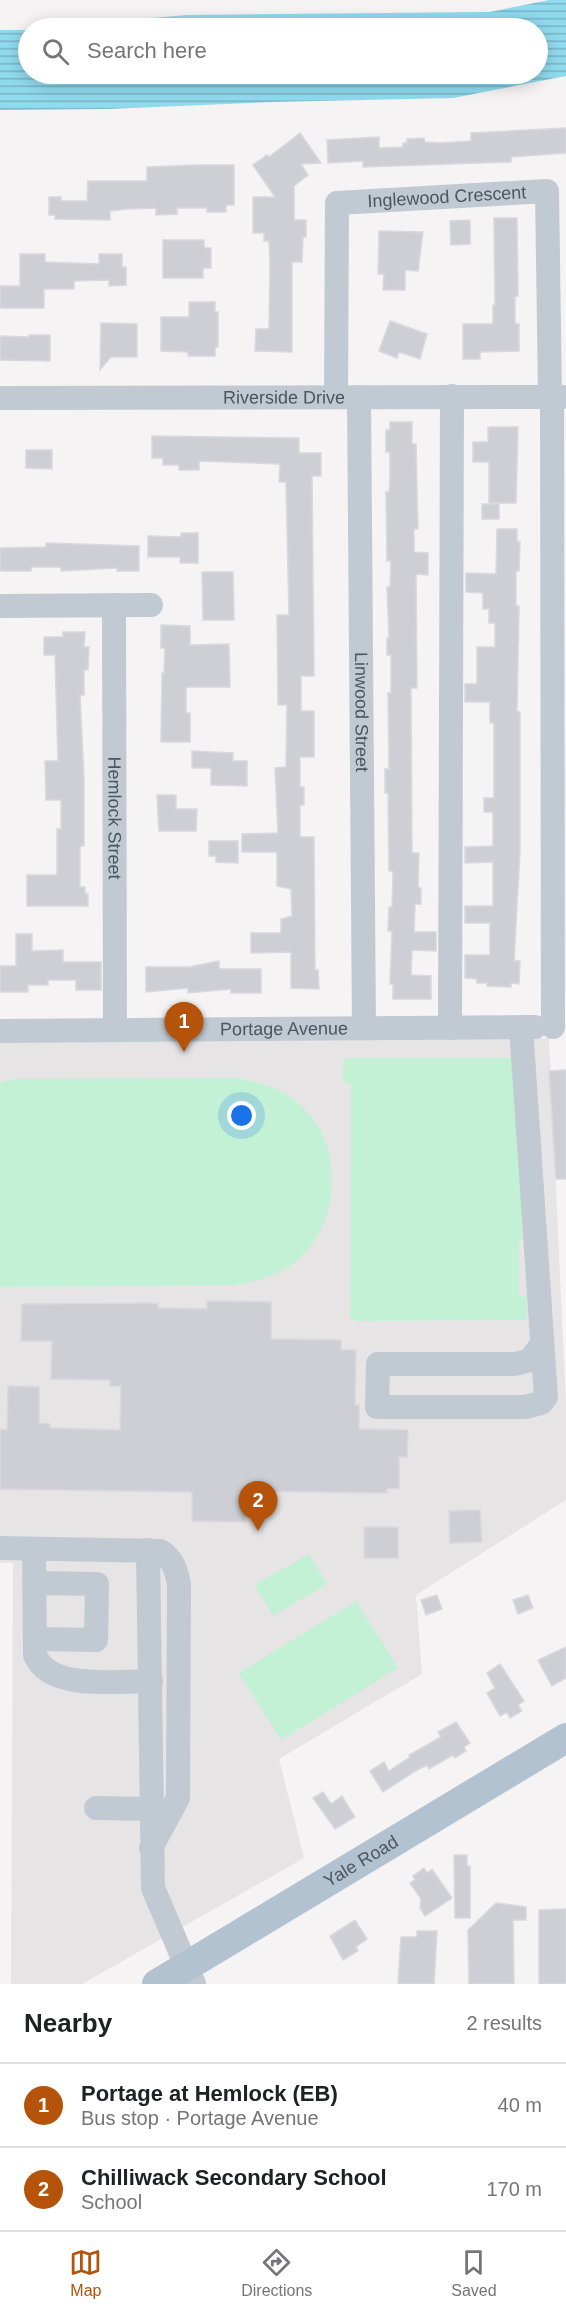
<!DOCTYPE html>
<html lang="en">
<head>
<meta charset="utf-8">
<style>
	body { margin:0; font-family:Helvetica,sans-serif; background:#f6f6f6; color:#202124 }
	.you { position:absolute; left:242px; top:1116px; width:21px; height:21px; margin:-15px; border:4px solid #fff; border-radius:50%; background:#1a73e8; box-shadow:0 0 0 9px #1a73e833 }
	.badge { display:grid; place-items:center; width:39px; height:39px; border-radius:50%; background:#b45309; color:#fff; font-size:20px; font-weight:700 }
	.pin { position:absolute; translate:-50% -50px; filter:drop-shadow(0 2px 3px #0008) }
	.pin::after { content:''; position:absolute; top:32px; width:21px; height:18px; background:inherit; clip-path:polygon(0 0,100% 0,50% 100%) }
	.list { margin:0; padding:0; list-style:none }
	h2 { display:flex; justify-content:space-between; align-items:center; height:78px; margin:0; padding:0 24px; font-size:26px }
	h2 small { font-size:20px; font-weight:400; color:#757577 }
	.list li { display:grid; grid-template-columns:39px 1fr auto; gap:18px; align-items:center; box-sizing:border-box; height:84px; padding:0 24px; border-top:2px solid #e0e0e0 }
	.list b { display:block; font-size:22px; white-space:nowrap }
	.list p { margin:0; font-size:20px; white-space:nowrap; color:#757577 }
	.list em { font-size:20px; font-style:normal; color:#757577 }
	.icon { flex:none; width:33px; height:33px; fill:none; stroke:currentColor; stroke-width:2; stroke-linecap:round; stroke-linejoin:round }
	.map { position:relative; flex:none; width:566px; height:1984px; overflow:hidden }
	.search { position:absolute; background:#fff; box-shadow:0 3px 15px #0003; left:18px; right:18px; top:18px; height:66px; display:flex; align-items:center; gap:15px; box-sizing:border-box; padding:0 21px; border-radius:33px; color:#757577; font-size:22px }
	.sheet { height:246px; background:#fff }
	nav { display:flex; justify-content:space-around; align-items:center; box-sizing:border-box; height:84px; border-top:2px solid #e0e0e0; background:#fff; font-size:16px; color:#757577 }
	nav a { display:grid; justify-items:center; gap:3px }
	nav .on { color:#b45309 }
	.map>svg:first-child { display:block }
	.education { fill:#e6e4e5 }
	.grass { fill:#c3f1d5 }
	.water { fill:url(#water-rules) }
	.building { fill:#cdcfd5; stroke:#d7d9de; stroke-width:1.5 }
	.lines { fill:none; stroke-linecap:round; stroke-linejoin:round }
	.minor { stroke:#c1cad2; stroke-width:24 }
	.major { stroke:#b3c2d1; stroke-width:30 }
	.labels { text-anchor:middle; stroke-width:6; stroke-linejoin:round; paint-order:stroke }
	.street-label { font-size:18px; fill:#4a5661; stroke:#fff }
</style>
</head>
<body>
<div class="map">
<svg width="566" height="1984" viewBox="0 0 566 1984">
	<defs>
		<pattern id="water-rules" width="6" height="5" patternUnits="userSpaceOnUse" patternTransform="scale(1.5)"><rect width="6" height="5" fill="#90daee"/><path d="M0 2.5h6" fill="none" stroke="#78b4c4"/></pattern>
	</defs>
	<rect width="100%" height="100%" fill="#f5f3f3"/>
	<path class="education" d="M549,1038L566,1405V1500L416,1595L422,1674L279,1759L304,1858L82,1984H11L13,1563H0V1042Z"/>
	<path class="grass" d="M349,1058H514L522,1140V1239L519,1242V1296L527,1297L526,1320L356,1321L350,1316L351,1083H343V1059Z
		M236,1078C263,1082 291,1092 309,1114C345,1156 338,1229 294,1263C277,1276 255,1282 234,1285L0,1287V1082L15,1079Z
		M309,1554L327,1584L273,1616L255,1585Z
		M356,1601L398,1668L281,1740L239,1673Z"/>
	<path class="water" d="M549,0H566V76L453,98L272,102L108,109L0,110V30H28V74H538V28H41L187,15L490,12Z"/>
	<path class="building" d="M566,128V153L511,157V162L363,167V161L328,163L327,140L379,137V148L403,147V143H407V139L424,138L425,142L441,143L471,141V133Z
		M300,133L321,163L301,164L308,175L294,186V220H306V237H303L302,262H292V352L255,351L256,329H269L270,262L269,241H264V233H253V197H275L253,165L267,155L269,157Z
		M197,165H234V205H226V212H207V208H177V214L156,215V208L129,209L110,211V220L55,219V215H49V197H61V201H87L88,181H147V167Z
		M494,218H517L518,296H515V324H519V351L480,352V359H463V324H493V305H495Z
		M470,220V244L451,245L450,221Z
		M379,231L423,232L418,271L405,270V290H383L384,274H378Z
		M163,240H204V248H211V268H203V278H163Z
		M20,254H45V262L99,264V254H122V267H126V285L109,286V280L74,281V289H44V308H0V286H20Z
		M189,302H215V312H218V347H215V356H188V352L161,351V317H189Z
		M390,321L427,334L420,359L399,352L397,358L379,351Z
		M101,323L137,324V357H111L100,370Z
		M29,335H50V361L0,360V336L29,337Z
		M390,422H412V444H416L417,491L418,529H414V552L428,553V575L416,574L417,688H411L412,853H419L418,888H421V904H415L414,932H436V951L412,950L411,975L431,976V999H393V984H390L392,931H388L389,907H392L393,871H389L388,793H385V769H389L388,693H391V655H387V638H389L387,587H390L391,561H387L386,492H389L390,478V452H386V430H390Z
		M488,427H518L516,503H489V462H473V442H488Z
		M152,436L299,438V453H321V476H312L314,676H301V711H314V757H300V787H304V805H300V837H314L315,970H318L319,989L291,988V952L251,953V933H281V919L292,916L291,889L277,886V852H242V834L278,833L275,768L286,767L287,705H278L277,615H289L286,482H279L280,464L199,461V470H179V465H163V458H152Z
		M26,450H52V469L26,468Z
		M482,504H499V519H482Z
		M497,529H517V542H520L519,571H516V606H519L517,712H520V851L514,961H520L519,984L511,983V987L487,986V983H477V979L465,978V955H490V923H465V906H493V862L465,863V847L493,846V812H484V798H494V723H490V702H465V684H477V647H495V623H489V609H483V593L466,592V573L496,574Z
		M181,533H198V563H180V557H148V536L181,537Z
		M46,543L139,546V571H117V568L61,571V567H31V571H0V548L46,547Z
		M202,572H233L234,620H203Z
		M161,625L190,626V645L229,644L230,687H186V713H190V742H161L162,673H164L165,648H161Z
		M63,632H85L84,647H89L88,670H84V695H80L84,778V846H80V887H85V894H88V906H27V875H57V829H61V800H46L45,761H58L55,655H44V637H63Z
		M192,751L233,753V761H247V786L211,785V768H192Z
		M157,795H176V809H197L196,831H159Z
		M209,841H238V863L216,862V856H209Z
		M16,934H32V951L63,950V962H101V990H76V980H48V985H28V992H0V966H16Z
		M219,961V969H261V993H231V989L188,993V988L146,992V967H189Z
		M566,1070V1179H556L549,1071Z
		M207,1301L271,1302V1339L341,1340V1350H356L355,1405H359V1429L408,1430L407,1457H399V1489L387,1488V1493L246,1491L245,1522L192,1521V1492L0,1489V1429L7,1430L8,1386L39,1387V1423L50,1424V1428L120,1430L121,1386H110V1380L51,1379L52,1341H21L22,1304L158,1303V1308L207,1309Z
		M480,1510L482,1542L450,1543L449,1511Z
		M364,1527H398V1558H364Z
		M437,1595L442,1609L426,1615L421,1600Z
		M528,1595L533,1608L518,1614L513,1600Z
		M566,1647V1678L552,1686L538,1660Z
		M500,1664L524,1701L518,1705L522,1711L510,1718L507,1712L500,1716L487,1693L495,1688L487,1673Z
		M456,1722L470,1743L464,1747L466,1751L455,1758L453,1755L429,1769L427,1765L417,1770L383,1792L370,1771L384,1762L389,1771L410,1757L409,1755L441,1737L438,1732Z
		M323,1792L331,1804L342,1796L355,1817L335,1829L313,1798Z
		M454,1855H467V1866H470V1918H455Z
		M424,1868L427,1873L432,1869L452,1898L425,1916L420,1908L421,1899L410,1883L415,1880L413,1876Z
		M496,1903L526,1907V1920H513L514,1984H469L468,1930Z
		M566,1909V1984H539V1910Z
		M355,1920L367,1939L356,1947L358,1951L343,1960L330,1936Z
		M417,1931H437L434,1984H398L401,1937H417Z"/>
	<g class="lines">
		<g class="minor">
			<path id="s1" d="M336,397L337,203L547,191L550,396"/>
			<path id="s2" d="M359,397L364,1028"/>
			<path d="M552,397L553,1027"/>
			<path id="s3" d="M0,398L564,397"/>
			<path id="s4" d="M114,605L115,1030"/>
			<path d="M0,606L151,605"/>
			<path d="M521,1027L546,1397L541,1403L525,1407H377L378,1364H515L530,1360L542,1344"/>
			<path d="M450,1028L452,396"/>
			<path id="s5" d="M0,1031L535,1027"/>
			<path d="M0,1548L160,1551C173,1559 176,1569 179,1584L178,1798L151,1848"/>
			<path d="M34,1549L35,1655C49,1691 118,1681 151,1681"/>
			<path d="M148,1550L153,1888L194,1984"/>
			<path d="M35,1583L97,1584L96,1640L35,1639"/>
			<path d="M96,1808L151,1809"/>
		</g>
		<path class="major" id="s6" d="M157,1984L566,1738"/>
	</g>
	<g class="labels">
		<g class="street-label">
			<text dy="6" stroke="none"><textPath href="#s1" startOffset="304">Inglewood Crescent</textPath></text>
			<text dy="6" stroke="none"><textPath href="#s3" startOffset="284">Riverside Drive</textPath></text>
			<text dy="6" stroke="none"><textPath href="#s2" startOffset="315">Linwood Street</textPath></text>
			<text dy="6" stroke="none"><textPath href="#s4" startOffset="213">Hemlock Street</textPath></text>
			<text dy="6" stroke="none"><textPath href="#s5" startOffset="284">Portage Avenue</textPath></text>
			<text dy="6" stroke="none"><textPath href="#s6" startOffset="238">Yale Road</textPath></text>
		</g>
	</g>
</svg>
<div class="you"></div>
<div class="pin badge" style="left:184px;top:1052px">1</div>
<div class="pin badge" style="left:258px;top:1531px">2</div>
<div class="search"><svg class="icon" aria-label="search" viewBox="0 0 24 24"><circle cx="10" cy="10" r="6"/><path d="M15 15l6 6"/></svg>Search here</div>
</div>
<section class="sheet">
<h2>Nearby<small>2 results</small></h2>
<ul class="list">
<li><span class="badge">1</span><div><b>Portage at Hemlock (EB)</b><p>Bus stop · Portage Avenue</p></div><em>40 m</em></li>
<li><span class="badge">2</span><div><b>Chilliwack Secondary School</b><p>School</p></div><em>170 m</em></li>
</ul>
</section>
<nav>
<a class="on"><svg class="icon" aria-label="map" viewBox="0 0 24 24"><path d="M3 6l6-2 6 2 6-2v14l-6 2-6-2-6 2zM9 4v14M15 6v14"/></svg>Map</a>
<a><svg class="icon" aria-label="directions" viewBox="0 0 24 24"><path d="M12 3l9 9-9 9-9-9zM9 14v-3h6M13 9l2 2-2 2"/></svg>Directions</a>
<a><svg class="icon" aria-label="saved" viewBox="0 0 24 24"><path d="M7 4h10v16l-5-4-5 4z"/></svg>Saved</a>
</nav>
</body>
</html>
